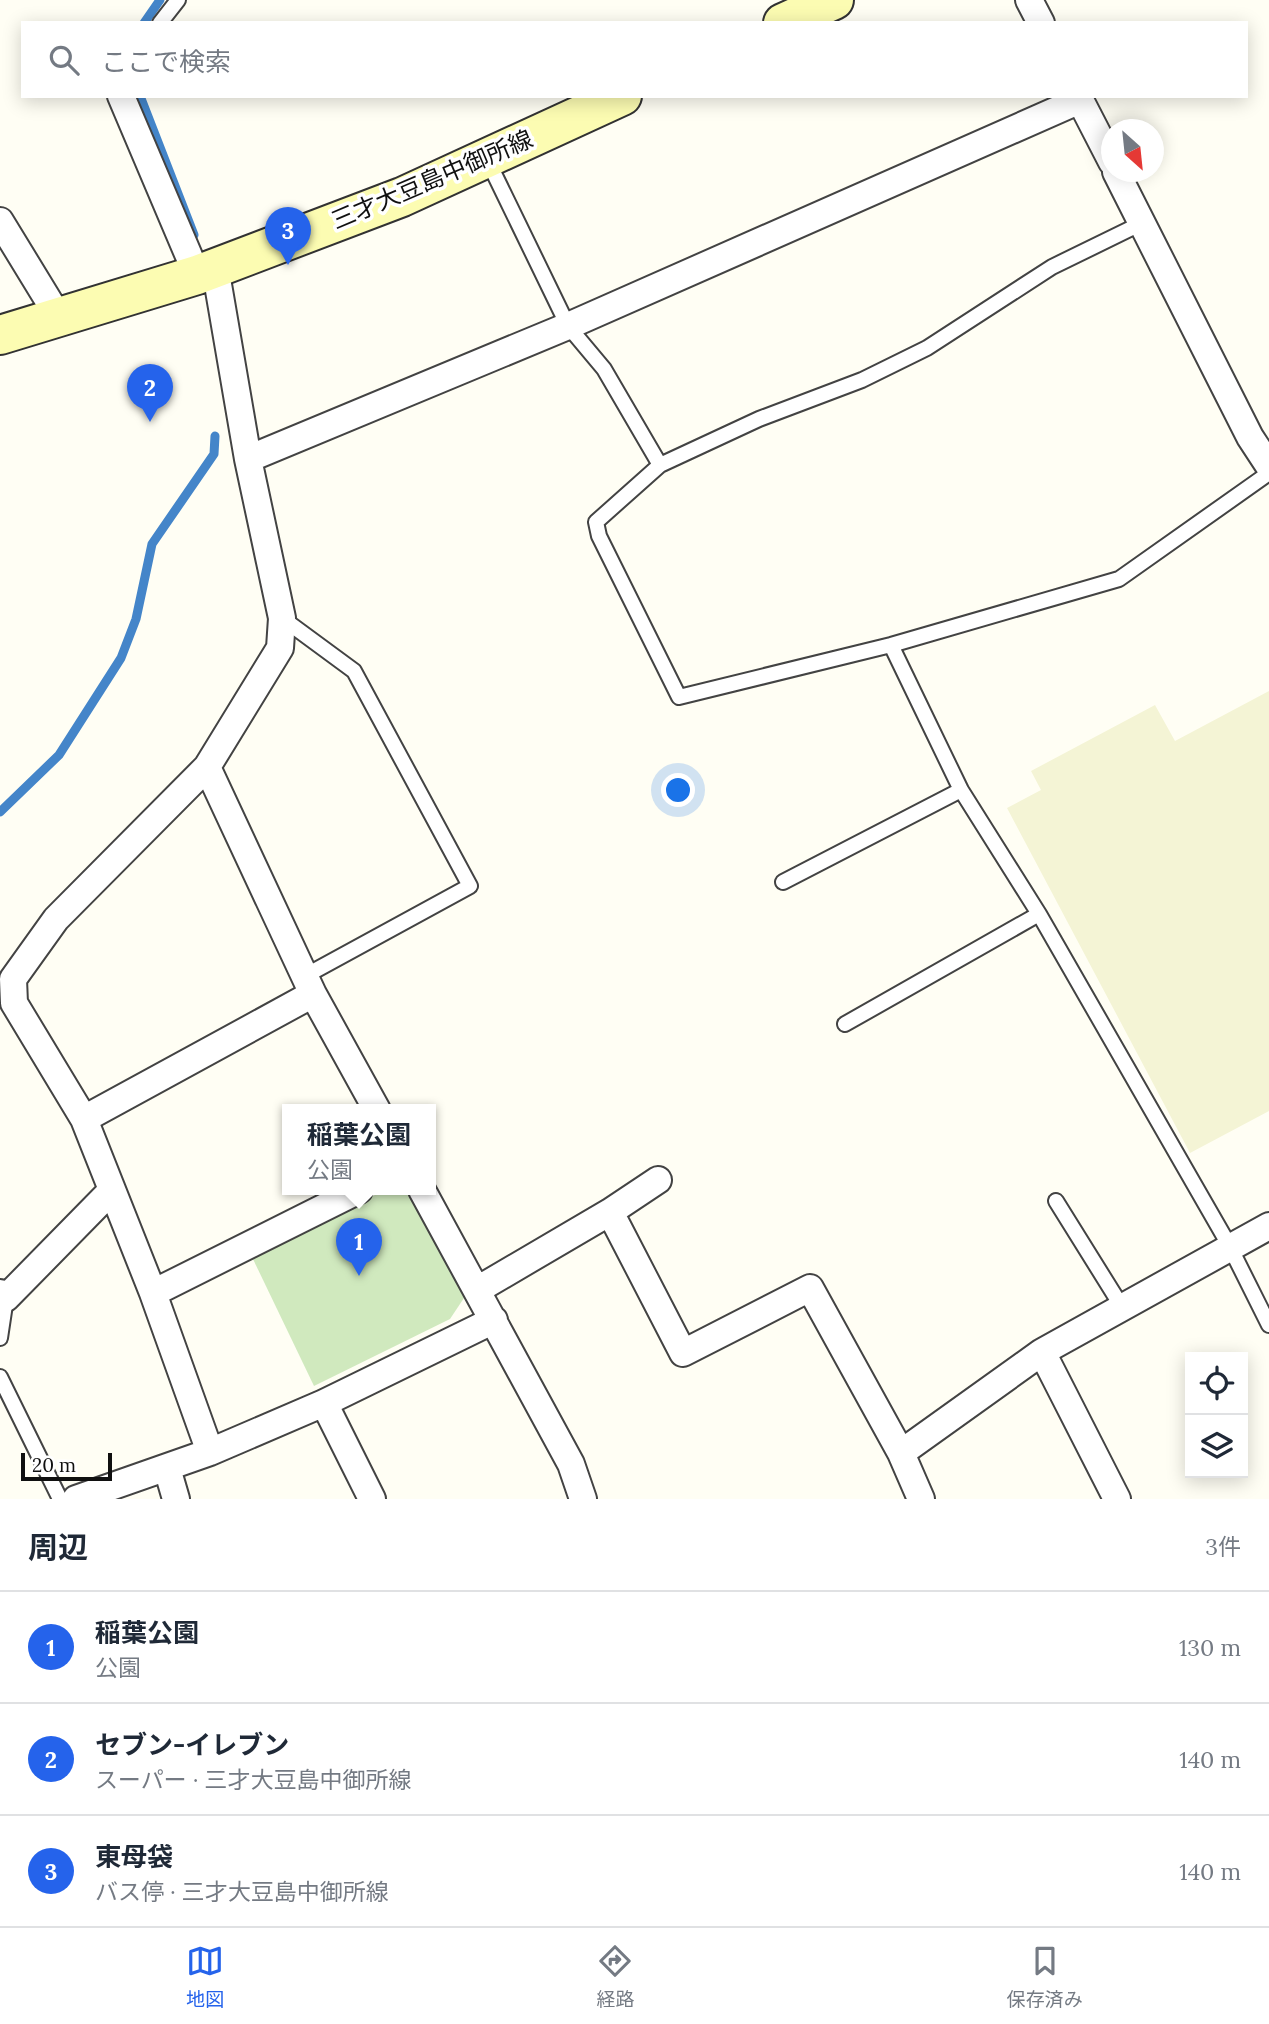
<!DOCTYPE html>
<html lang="ja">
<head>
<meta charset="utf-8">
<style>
	body { margin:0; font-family:Lora,"Noto Sans JP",serif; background:#f6f6f7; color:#1f2937 }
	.controls { position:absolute; right:21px; bottom:21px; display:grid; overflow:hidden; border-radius:0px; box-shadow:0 4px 18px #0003 }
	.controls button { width:63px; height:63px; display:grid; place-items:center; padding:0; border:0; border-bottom:2px solid #e0e1e3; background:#fff; color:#1f2937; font:35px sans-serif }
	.compass { position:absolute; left:1101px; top:119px; width:63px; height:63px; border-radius:50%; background:#fff; box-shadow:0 4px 18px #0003; rotate:153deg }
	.scale { position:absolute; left:21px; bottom:18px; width:91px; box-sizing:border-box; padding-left:7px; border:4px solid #101010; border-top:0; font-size:19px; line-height:24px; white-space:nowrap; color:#101010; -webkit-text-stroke:5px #fff; paint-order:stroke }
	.you { position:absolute; left:679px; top:791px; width:24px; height:24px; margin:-18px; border:5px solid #fff; border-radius:50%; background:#1a73e8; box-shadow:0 0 0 10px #1a73e833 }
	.badge { display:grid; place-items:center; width:46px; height:46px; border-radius:50%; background:#2563eb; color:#fff; font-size:23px; font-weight:700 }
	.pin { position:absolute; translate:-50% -58px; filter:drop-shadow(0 2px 4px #0008) }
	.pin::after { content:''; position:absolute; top:37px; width:24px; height:21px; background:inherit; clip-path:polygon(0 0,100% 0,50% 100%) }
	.popup { position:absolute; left:282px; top:1104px; width:154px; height:91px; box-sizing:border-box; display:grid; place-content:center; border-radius:0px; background:#fff; filter:drop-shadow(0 2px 5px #0005); font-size:23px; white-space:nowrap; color:#747a83 }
	.popup b { font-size:26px; color:#1f2937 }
	.popup::after { content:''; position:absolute; left:50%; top:100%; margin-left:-14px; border:14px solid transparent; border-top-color:#fff }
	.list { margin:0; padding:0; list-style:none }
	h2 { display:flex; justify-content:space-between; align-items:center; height:91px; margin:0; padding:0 28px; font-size:30px }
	h2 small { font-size:23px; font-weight:400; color:#747a83 }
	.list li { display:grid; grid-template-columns:46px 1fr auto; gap:21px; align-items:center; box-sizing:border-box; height:112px; padding:0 28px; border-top:2px solid #e0e1e3 }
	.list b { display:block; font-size:26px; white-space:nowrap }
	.list p { margin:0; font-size:23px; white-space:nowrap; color:#747a83 }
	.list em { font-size:23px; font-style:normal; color:#747a83 }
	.icon { flex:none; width:38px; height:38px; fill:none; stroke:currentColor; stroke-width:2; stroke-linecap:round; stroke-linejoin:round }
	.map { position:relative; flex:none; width:1269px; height:1499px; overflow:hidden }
	.search { position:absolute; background:#fff; box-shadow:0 4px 18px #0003; left:21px; right:21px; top:21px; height:77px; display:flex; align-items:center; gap:18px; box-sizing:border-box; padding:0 24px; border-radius:0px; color:#747a83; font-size:26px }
	.sheet { height:427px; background:#fff }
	nav { display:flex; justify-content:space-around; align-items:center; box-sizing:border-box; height:98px; border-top:2px solid #e0e1e3; background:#fff; font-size:19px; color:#747a83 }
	nav a { display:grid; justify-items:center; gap:4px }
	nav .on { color:#2563eb }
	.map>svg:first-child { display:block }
	.farmland { fill:#f4f4d5 }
	.green { fill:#d0e9be }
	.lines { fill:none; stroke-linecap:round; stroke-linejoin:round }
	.stream { stroke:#4485c9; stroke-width:9 }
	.lane-casing { stroke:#434343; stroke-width:18 }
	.street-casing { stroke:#434343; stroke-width:30 }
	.secondary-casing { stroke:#323232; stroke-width:42 }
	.lane { stroke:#fff; stroke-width:14 }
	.street { stroke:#fff; stroke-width:26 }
	.secondary { stroke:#fcfcb2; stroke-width:38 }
	.labels { text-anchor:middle; stroke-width:7; stroke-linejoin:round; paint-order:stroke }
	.street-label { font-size:24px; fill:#101010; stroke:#fff }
</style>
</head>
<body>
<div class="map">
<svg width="1269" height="1499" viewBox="0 0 1269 1499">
	<rect width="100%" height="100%" fill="#fffef4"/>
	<path class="farmland" d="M1269,691V1111L1190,1153L1007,808L1041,790L1031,771L1155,705L1175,741Z"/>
	<path class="green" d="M385,1190L411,1193L466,1295L450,1319L314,1386L252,1257Z"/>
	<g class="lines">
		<path class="stream" d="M144,23L160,0
			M140,96L194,235
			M0,812L59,755L121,658L136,619L152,544L214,454L215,436"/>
		<g class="lane-casing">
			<path id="lane" d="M160,23L178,0
				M487,159L568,326L604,369L660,465L759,419L862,380L927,348L1052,267L1142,223
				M660,465L596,522L599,536L679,697L891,645L1119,579L1269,473
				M282,618L354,671L470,886L305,976
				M891,645L961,790L1039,914L1229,1245L1269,1325
				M783,882L961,790
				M845,1024L1039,914
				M1056,1201L1122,1307
				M0,1338L6,1298
				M0,1377L60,1499"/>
		</g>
		<g class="street-casing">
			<path id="street" d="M1029,0L1041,23
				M121,96L197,275
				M1078,96L1112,162
				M1116,172L1250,437L1269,466
				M0,221L58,316
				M248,459L568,326L1080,100
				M207,767L313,994L377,1110
				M84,1119L313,994
				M422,1190L571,1464L583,1499
				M610,1212L658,1180
				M477,1290L610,1212L683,1353L810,1288L901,1453L921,1499
				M0,1293L6,1298L110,1192
				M153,1293L359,1190
				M1042,1352L1117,1499
				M324,1403L372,1499
				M210,1452L153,1293L84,1119L14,1003L13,979L56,919L207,767L280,648L282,618L248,459L215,267
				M901,1453L1042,1352L1269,1226
				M167,1468L176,1499
				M76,1499L210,1452L324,1403L494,1320"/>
		</g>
		<g class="secondary-casing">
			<path id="secondary" d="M783,23L834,0
				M0,335L197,275L402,197L622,96"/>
		</g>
		<use href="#lane" class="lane"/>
		<use href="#street" class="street"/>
		<use href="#secondary" class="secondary"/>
	</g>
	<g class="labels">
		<g class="street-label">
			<text transform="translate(432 180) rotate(-23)" y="8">三才大豆島中御所線</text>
		</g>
	</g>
</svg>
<div class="controls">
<button><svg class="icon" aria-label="locate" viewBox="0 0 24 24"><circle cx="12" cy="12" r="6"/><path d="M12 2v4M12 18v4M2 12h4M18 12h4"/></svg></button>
<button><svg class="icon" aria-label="layers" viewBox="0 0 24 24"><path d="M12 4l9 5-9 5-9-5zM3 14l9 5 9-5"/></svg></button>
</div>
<svg class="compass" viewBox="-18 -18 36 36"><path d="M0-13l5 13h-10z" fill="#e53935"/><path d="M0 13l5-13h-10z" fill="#747a83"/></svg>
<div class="scale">20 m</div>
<div class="you"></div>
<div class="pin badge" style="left:359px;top:1276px">1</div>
<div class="popup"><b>稲葉公園</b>公園</div>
<div class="pin badge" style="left:150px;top:422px">2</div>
<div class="pin badge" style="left:288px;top:265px">3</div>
<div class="search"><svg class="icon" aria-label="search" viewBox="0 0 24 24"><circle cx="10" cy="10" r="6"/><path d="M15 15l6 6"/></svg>ここで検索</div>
</div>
<section class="sheet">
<h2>周辺<small>3件</small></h2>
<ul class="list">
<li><span class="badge">1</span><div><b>稲葉公園</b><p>公園</p></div><em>130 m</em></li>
<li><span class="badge">2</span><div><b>セブン-イレブン</b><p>スーパー · 三才大豆島中御所線</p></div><em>140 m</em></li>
<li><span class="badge">3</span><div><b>東母袋</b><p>バス停 · 三才大豆島中御所線</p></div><em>140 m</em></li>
</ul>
</section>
<nav>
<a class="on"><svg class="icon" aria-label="map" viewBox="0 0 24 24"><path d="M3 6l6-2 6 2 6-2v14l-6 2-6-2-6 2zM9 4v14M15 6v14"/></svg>地図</a>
<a><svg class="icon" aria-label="directions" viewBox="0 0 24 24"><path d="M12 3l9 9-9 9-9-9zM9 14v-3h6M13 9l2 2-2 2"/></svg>経路</a>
<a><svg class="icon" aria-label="saved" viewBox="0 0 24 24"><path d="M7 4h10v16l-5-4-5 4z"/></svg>保存済み</a>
</nav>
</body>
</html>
